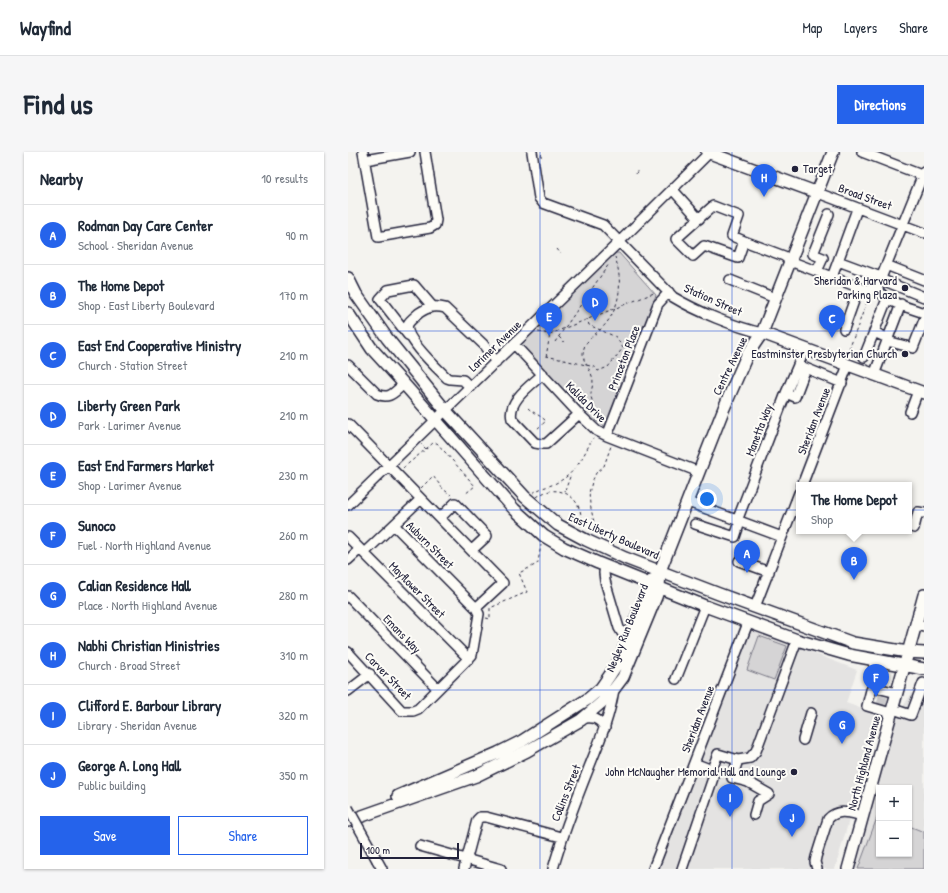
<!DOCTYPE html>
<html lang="en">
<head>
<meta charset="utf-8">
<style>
	body { margin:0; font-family:"Patrick Hand",sans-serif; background:#f6f6f7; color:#1f2937 }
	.controls { position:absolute; right:12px; bottom:12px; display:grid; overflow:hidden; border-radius:0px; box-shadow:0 1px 3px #0004 }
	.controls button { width:36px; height:36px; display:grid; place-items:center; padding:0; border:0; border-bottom:1px solid #e0e1e3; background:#fff; color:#1f2937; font:20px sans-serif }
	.scale { position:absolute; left:12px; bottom:10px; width:99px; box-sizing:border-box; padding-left:4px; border:2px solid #22223b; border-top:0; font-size:11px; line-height:14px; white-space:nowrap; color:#22223b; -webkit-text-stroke:3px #fdfcf7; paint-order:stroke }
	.you { position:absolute; left:359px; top:347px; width:14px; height:14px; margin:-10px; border:3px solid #fff; border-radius:50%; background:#1a73e8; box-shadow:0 0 0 6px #1a73e833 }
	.badge { display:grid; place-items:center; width:26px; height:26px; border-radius:50%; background:#2563eb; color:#fff; font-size:13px; font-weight:700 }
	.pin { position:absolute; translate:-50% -33px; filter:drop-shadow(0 1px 2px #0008) }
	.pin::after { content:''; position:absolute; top:21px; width:14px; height:12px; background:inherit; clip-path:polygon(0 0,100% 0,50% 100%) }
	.popup { position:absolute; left:448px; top:330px; width:116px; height:52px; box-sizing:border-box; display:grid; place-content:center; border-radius:0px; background:#fff; filter:drop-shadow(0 1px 3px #0005); font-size:13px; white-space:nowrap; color:#747a83 }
	.popup b { font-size:15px; color:#1f2937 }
	.popup::after { content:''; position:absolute; left:50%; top:100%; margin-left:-8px; border:8px solid transparent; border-top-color:#fff }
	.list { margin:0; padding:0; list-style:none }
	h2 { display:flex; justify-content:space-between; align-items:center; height:52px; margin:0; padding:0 16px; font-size:17px }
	h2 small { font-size:13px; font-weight:400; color:#747a83 }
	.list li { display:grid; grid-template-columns:26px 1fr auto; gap:12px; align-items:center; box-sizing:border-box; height:60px; padding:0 16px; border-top:1px solid #e0e1e3 }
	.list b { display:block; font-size:15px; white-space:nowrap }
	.list p { margin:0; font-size:13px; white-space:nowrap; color:#747a83 }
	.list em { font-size:13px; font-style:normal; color:#747a83 }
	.actions { display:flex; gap:8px; padding:12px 16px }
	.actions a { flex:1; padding:9px 0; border:1px solid #2563eb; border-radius:0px; text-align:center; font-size:14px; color:#2563eb }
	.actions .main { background:#2563eb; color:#fff }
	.map { position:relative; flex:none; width:576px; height:717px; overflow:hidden; border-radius:0px }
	header { display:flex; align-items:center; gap:24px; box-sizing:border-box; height:56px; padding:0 20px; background:#fff; border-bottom:1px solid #e0e1e3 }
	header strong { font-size:19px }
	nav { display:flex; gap:22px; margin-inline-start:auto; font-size:14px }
	.intro { display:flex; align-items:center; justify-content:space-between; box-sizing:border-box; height:96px; padding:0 24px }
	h1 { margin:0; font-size:28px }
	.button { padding:10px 18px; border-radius:0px; background:#2563eb; color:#fff; font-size:14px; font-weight:700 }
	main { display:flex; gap:24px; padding:0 24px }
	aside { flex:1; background:#fff; border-radius:0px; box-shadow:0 1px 3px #0004 }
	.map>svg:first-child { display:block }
	.built { fill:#e4e3e2; fill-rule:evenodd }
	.green { fill:#d5d4d5; stroke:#7c7b88 }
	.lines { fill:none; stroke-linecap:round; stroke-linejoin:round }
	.minor-tunnel { stroke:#cac9cb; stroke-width:9; stroke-dasharray:9 4.5; stroke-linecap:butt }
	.minor-casing { stroke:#22223b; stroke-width:12 }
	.major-casing { stroke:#22223b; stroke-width:14 }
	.path { stroke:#22223b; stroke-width:1; stroke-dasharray:3 3; stroke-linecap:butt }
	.minor { stroke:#fdfcf7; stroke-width:9 }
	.major { stroke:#fdfcf7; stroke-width:11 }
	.minor-bridge-casing { stroke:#22223b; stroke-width:12; stroke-linecap:butt }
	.minor-bridge { stroke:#fdfcf7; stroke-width:9 }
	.grid { fill:none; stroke:#1d4ed8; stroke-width:1; stroke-opacity:0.55 }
	.poi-dot { fill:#22223b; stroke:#fdfcf7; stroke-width:1.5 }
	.labels { text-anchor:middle; stroke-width:4; stroke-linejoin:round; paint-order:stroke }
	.poi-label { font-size:12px; fill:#22223b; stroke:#fdfcf7; text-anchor:end }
	.street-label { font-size:12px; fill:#22223b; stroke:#fdfcf7 }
</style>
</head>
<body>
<header>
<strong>Wayfind</strong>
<nav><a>Map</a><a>Layers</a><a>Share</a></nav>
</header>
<div class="intro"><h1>Find us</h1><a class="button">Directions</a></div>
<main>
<aside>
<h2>Nearby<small>10 results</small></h2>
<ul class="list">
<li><span class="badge">A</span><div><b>Rodman Day Care Center</b><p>School · Sheridan Avenue</p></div><em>90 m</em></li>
<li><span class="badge">B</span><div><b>The Home Depot</b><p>Shop · East Liberty Boulevard</p></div><em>170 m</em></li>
<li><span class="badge">C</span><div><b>East End Cooperative Ministry</b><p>Church · Station Street</p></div><em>210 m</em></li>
<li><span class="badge">D</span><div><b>Liberty Green Park</b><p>Park · Larimer Avenue</p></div><em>210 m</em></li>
<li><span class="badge">E</span><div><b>East End Farmers Market</b><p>Shop · Larimer Avenue</p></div><em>230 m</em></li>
<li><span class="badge">F</span><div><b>Sunoco</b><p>Fuel · North Highland Avenue</p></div><em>260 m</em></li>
<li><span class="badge">G</span><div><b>Calian Residence Hall</b><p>Place · North Highland Avenue</p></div><em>280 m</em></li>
<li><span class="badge">H</span><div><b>Nabhi Christian Ministries</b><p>Church · Broad Street</p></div><em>310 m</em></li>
<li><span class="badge">I</span><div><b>Clifford E. Barbour Library</b><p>Library · Sheridan Avenue</p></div><em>320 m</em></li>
<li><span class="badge">J</span><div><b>George A. Long Hall</b><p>Public building</p></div><em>350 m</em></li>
</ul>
<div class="actions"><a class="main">Save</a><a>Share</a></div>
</aside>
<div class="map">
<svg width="576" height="717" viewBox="0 0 576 717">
	<rect width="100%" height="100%" fill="#f4f3ef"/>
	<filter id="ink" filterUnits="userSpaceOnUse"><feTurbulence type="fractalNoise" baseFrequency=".025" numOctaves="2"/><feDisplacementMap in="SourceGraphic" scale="8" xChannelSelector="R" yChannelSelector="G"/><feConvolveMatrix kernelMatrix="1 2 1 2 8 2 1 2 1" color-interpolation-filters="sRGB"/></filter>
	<g filter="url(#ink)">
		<path class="built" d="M403,477L509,518L498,551L531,563L487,717H311Z
			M576,526V717H506L548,565L562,544ZM531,636H561V702H531Z"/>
		<path class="green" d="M268,101H271L308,143L258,275L240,264L170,196L254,111Z
			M411,484L439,494L426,528L399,518Z
			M530,663L531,664V702H561V674L576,680V717H510Z"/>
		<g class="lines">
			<path class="minor-tunnel" d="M533,553L536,542"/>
			<g class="minor-casing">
				<path id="minor" d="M15,0L30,85L82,76L87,73L88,68L77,0
					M184,0L191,46L195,51L255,73L325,145C348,159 387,175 414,181
					M514,0L576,24
					M17,8L62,0
					M325,38L351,67
					M470,41L576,81
					M365,54L391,64L384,84L396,89L390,106L356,94L345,104L328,87Z
					M396,89L436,104L442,109L515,137L522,138L529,136
					M490,109L509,57
					M538,113L576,128
					M469,119L475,106L465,102L481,62
					M484,125L490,109L533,125
					M532,127L576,145
					M382,128L427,146
					M529,136L576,20
					M529,136C537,151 561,155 576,161
					M539,147L526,180L539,186L543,190L565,196L576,168
					M496,177L511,135
					M60,183L32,147L40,138L66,133L84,154
					M166,192L231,262L249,279L259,284L351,320
					M516,205L526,180
					M0,213L29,242C42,248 46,240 56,232
					M450,213L494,231
					M195,222C183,233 159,249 164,267L187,291L193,292H198L231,262
					M526,223L553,152
					M122,235L115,228L102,227L99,226C90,217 55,185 60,172C62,168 68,164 71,161C80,155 87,153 97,156L135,192L148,210
					M438,241L447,245L458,216
					M562,260L570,239
					M0,272L155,431L128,456
					M259,284L310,152L321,140
					M454,333L500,213
					M340,350L434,385
					M0,353L267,94L362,0
					M92,366L107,351L139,384L124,398
					M389,369L438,241L457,197
					M347,372L387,385L392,370
					M561,374L566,376L570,360L576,361
					M0,385L121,507
					M16,401L73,347
					M0,408L12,397
					M391,409L421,420
					M257,414L256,421L257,429L271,476L274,481L280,485
					M0,444L90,537
					M407,455L451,341
					M568,472L576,475
					M0,500L54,559H65L70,557L124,503L131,462L128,456L46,373
					M524,507L531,530L529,536L549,541
					M328,527L357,454
					M529,536L523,538L519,554L543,561
					M0,539L22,522
					M545,557L563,563L575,531
					M233,567C244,564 251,566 257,576
					M455,588L463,561
					M390,608L402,606L408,599L449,488
					M346,611L364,618
					M72,694L153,717
					M29,708L34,717
					M116,717L129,668L132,665H138L213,685
					M205,717C215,681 228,648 242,613C252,588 262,564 266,537
					M305,717L400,471
					M334,717L365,626L364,617L370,602L390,608L384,626L400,630L421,642L410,649L406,663
					M469,717L467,710L468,705L480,667C490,656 502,661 515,664"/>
			</g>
			<g class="major-casing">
				<path id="major" d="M359,0L470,41
					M0,126L8,142L39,186L98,259L177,345L210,373L238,388L277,406L371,442L505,491L560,500L576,501
					M0,161L24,197L56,232L166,357L196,384L216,396L250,411L357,454L449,488L501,503L576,517
					M414,181L576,241
					M50,644L150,601L174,589L240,547L253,536L262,523L271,509L302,432L305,427
					M0,669L128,624L179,599L233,568L253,551L266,537L275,525L308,445L311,436L312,419L376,256L399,203L414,181L485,0
					M500,717L576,443"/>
			</g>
			<path class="path" d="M193,5L194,0
				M288,22L290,17
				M209,97L213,102
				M190,180L202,182L306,141
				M211,185L216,190
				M207,190L261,112
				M499,203L520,147
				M198,204L247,215L250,219L260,215L275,196L268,185L241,173L239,167
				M198,205L202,182
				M180,256C185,261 192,263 198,269L189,277
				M251,265C249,258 245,252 243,245C242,238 247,232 244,224C241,214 232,208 236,196C238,188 248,182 254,176C273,157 275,129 267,105
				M78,297L85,291H89L127,334L117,342
				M55,316L78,297L73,292
				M73,336L85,324L95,337L103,343
				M217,339L223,322
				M185,341C193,335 201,335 208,331C228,322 235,304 245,286
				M189,345C203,333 225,339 231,356C234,362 233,369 233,375
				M246,381L247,375L242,352L241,341L244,330L248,321L256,314L263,294
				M138,466L142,467V456L179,440L171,421L189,412L190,410L193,393"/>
			<use href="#minor" class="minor"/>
			<use href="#major" class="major"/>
			<g class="minor-bridge-casing">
				<path id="minor-bridge" d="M0,656L29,708"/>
			</g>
			<use href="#minor-bridge" class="minor-bridge"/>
		</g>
	</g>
	<path class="grid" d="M192,0V717M384,0V717M0,179H576M0,358H576M0,538H576"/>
	<g class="poi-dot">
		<circle cx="447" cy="17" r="4"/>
		<circle cx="557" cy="136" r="4"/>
		<circle cx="557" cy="202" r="4"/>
		<circle cx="446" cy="620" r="4"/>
	</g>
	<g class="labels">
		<g class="poi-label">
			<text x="455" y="21" text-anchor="start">Target</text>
			<text x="549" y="133">Sheridan &amp; Harvard<tspan x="549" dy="14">Parking Plaza</tspan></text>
			<text x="549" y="206">Eastminster Presbyterian Church</text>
			<text x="438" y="624">John McNaugher Memorial Hall and Lounge</text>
		</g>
		<g class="street-label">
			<text transform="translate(517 45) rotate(20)" y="4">Broad Street</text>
			<text transform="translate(365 148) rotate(24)" y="4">Station Street</text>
			<text transform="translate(147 194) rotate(-44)" y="4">Larimer Avenue</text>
			<text transform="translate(276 206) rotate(-69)" y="4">Princeton Place</text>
			<text transform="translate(382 214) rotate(-64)" y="4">Centre Avenue</text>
			<text transform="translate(238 250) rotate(45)" y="4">Kalida Drive</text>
			<text transform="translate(466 269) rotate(-69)" y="4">Sheridan Avenue</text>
			<text transform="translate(411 278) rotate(-69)" y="4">Manetta Way</text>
			<text transform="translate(266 384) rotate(24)" y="4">East Liberty Boulevard</text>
			<text transform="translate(82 393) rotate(45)" y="4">Auburn Street</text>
			<text transform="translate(69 438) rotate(45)" y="4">Mayflower Street</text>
			<text transform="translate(279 476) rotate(-68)" y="4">Negley Run Boulevard</text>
			<text transform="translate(54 482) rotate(46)" y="4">Emans Way</text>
			<text transform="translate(40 524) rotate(46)" y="4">Carver Street</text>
			<text transform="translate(350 567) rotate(-69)" y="4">Sheridan Avenue</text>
			<text transform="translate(516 611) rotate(-75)" y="4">North Highland Avenue</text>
			<text transform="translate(218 641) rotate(-68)" y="4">Collins Street</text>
		</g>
	</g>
</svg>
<div class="controls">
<button>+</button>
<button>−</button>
</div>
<div class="scale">100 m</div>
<div class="you"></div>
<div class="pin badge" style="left:399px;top:421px">A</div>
<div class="pin badge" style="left:506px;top:428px">B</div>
<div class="popup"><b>The Home Depot</b>Shop</div>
<div class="pin badge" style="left:484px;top:186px">C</div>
<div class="pin badge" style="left:247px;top:169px">D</div>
<div class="pin badge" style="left:201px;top:184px">E</div>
<div class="pin badge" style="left:528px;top:545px">F</div>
<div class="pin badge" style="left:494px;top:592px">G</div>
<div class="pin badge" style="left:416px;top:45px">H</div>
<div class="pin badge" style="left:382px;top:665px">I</div>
<div class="pin badge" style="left:444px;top:685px">J</div>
</div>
</main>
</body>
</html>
